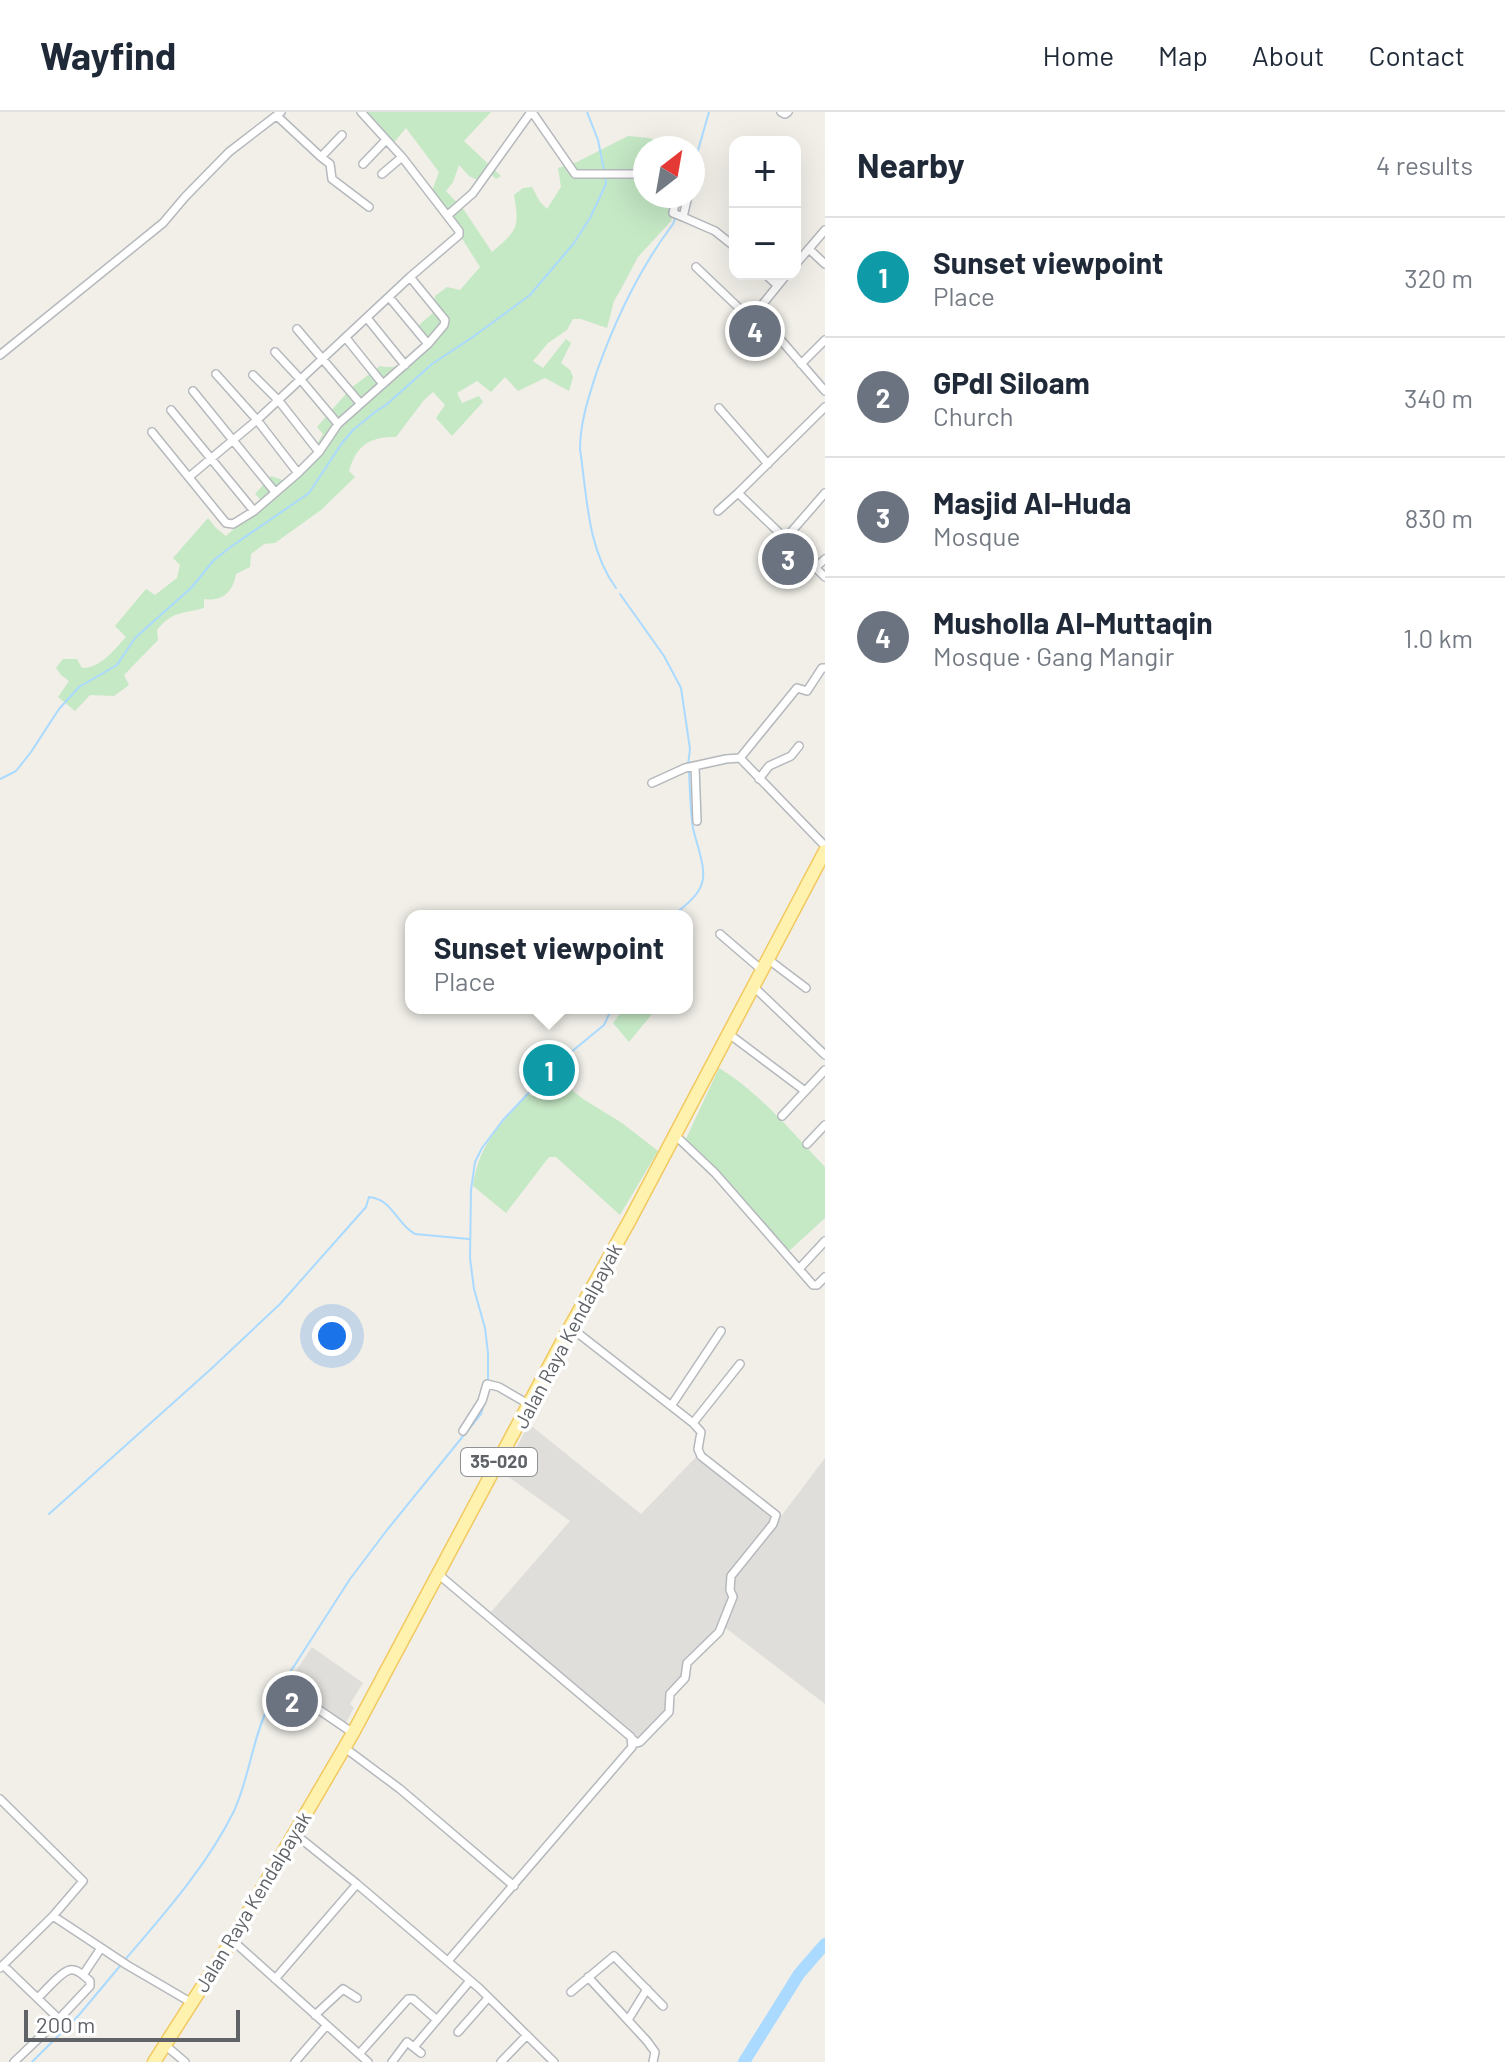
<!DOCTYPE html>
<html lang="en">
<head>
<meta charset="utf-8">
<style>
	body { margin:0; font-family:Barlow,sans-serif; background:#f2f2f3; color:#1f2937 }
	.controls { position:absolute; right:24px; top:24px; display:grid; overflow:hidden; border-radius:16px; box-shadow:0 8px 32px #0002 }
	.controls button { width:72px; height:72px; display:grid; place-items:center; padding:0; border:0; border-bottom:2px solid #e0e1e3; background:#fff; color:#1f2937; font:40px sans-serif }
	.compass { position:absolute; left:633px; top:24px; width:72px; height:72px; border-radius:50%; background:#fff; box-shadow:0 8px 32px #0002; rotate:31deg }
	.scale { position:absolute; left:24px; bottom:20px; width:216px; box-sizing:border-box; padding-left:8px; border:4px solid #5f6368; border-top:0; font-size:22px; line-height:28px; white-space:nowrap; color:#5f6368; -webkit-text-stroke:6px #fff; paint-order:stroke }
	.you { position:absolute; left:332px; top:1224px; width:28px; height:28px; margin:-20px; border:6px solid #fff; border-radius:50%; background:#1a73e8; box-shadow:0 0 0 12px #1a73e833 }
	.badge { display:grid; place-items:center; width:52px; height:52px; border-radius:50%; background:#d93025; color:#fff; font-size:26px; font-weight:700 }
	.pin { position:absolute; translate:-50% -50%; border:4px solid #fff; box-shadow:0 2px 8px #0006 }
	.popup { position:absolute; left:405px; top:798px; width:288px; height:104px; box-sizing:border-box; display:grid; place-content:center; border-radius:16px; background:#fff; filter:drop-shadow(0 2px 6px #0005); font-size:26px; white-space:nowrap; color:#747a83 }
	.popup b { font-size:30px; color:#1f2937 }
	.popup::after { content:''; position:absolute; left:50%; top:100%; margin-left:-16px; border:16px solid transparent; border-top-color:#fff }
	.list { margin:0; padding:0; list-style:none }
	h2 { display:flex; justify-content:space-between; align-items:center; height:104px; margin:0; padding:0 32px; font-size:34px }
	h2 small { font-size:26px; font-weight:400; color:#747a83 }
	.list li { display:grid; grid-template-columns:52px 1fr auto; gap:24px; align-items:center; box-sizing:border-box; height:120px; padding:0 32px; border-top:2px solid #e0e1e3 }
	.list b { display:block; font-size:30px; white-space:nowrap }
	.list p { margin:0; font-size:26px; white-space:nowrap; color:#747a83 }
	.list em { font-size:26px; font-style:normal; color:#747a83 }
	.map { position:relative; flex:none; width:825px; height:1950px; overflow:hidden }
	header { display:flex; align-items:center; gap:48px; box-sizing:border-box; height:112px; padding:0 40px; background:#fff; border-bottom:2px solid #e0e1e3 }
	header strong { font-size:38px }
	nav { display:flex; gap:44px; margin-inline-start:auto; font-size:28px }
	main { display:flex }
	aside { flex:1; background:#fff }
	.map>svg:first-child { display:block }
	.industrial { fill:#e0deda }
	.green { fill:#c5e8c5 }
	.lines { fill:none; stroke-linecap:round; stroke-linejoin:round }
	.stream { stroke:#aadaff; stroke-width:2 }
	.river { stroke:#aadaff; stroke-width:12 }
	.street-casing { stroke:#b5b8bc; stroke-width:10 }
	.primary-casing { stroke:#f2c960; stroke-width:15 }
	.street { stroke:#fff; stroke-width:7 }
	.primary { stroke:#fff2af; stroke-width:12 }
	.labels { text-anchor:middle; stroke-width:7; stroke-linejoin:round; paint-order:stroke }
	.shield { fill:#fff; stroke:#8f9295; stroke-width:2 }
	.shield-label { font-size:18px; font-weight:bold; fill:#5f6368 }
	.street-label { font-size:20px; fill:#5f6368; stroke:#fff }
</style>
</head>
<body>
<header>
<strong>Wayfind</strong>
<nav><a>Home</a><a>Map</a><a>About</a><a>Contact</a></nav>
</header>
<main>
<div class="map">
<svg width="825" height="1950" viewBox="0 0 825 1950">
	<rect width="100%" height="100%" fill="#f1efe8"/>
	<path class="industrial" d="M529,1312L641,1402L697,1344L773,1404L772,1411L732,1458L726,1473L730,1489L714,1520L686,1545L682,1554L683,1562L667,1578V1598L639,1627L491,1500L570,1409L503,1361Z
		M825,1346V1592L723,1514L735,1488L733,1468Z
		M312,1535L363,1571L350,1592L354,1596L344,1614L286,1574Z"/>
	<path class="green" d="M366,0H491L464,29L501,64L496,67L488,59L479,69L469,64L459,53L453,70L446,79L464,98L492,140C517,118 520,117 514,83L523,76L532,75L540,90L547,97L561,75L558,56L577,50L628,24L649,26L679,36H645V84H679L671,109L638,145L621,177L614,189L607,216L581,207H573L567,218L548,231L533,249L543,256L566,227L571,231L561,251L570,258L573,265L569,279L545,266L518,279L505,265L491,280L477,269L457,281L462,291L479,284L483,290L452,324L436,306L445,293L433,280L424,288L396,325C370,325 357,332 349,359L355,365L321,398L275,431L264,432L251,442L250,455L236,462C233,480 222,490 204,487V496C182,502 172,499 157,518L158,528L124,563L129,573L114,584L90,583L75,599L58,585L69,569L61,563L56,556L63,547H77L82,556C101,556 114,538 126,525L115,514L146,477L155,483L177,466L180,453L173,446L208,406L216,416L226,424L263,390L255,382L271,364L291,371L306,351L323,322L317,315L351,276L380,254C403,258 409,250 423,234L417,215L435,199V184L447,175L460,178L480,155L432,79L439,60L406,16L390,35L364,3Z
		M624,896H657L629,930L613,911Z
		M719,956C760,981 792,1020 825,1055V1106L788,1140L685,1029Z
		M552,965L557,966L583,987L622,1011L658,1039L620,1103L556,1045H549L506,1101L473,1074C479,1031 500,1013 528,982L533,984Z"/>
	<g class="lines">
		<path class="stream" d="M587,0L598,28L604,58
			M695,49L709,0
			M678,98L682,84
			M616,476C587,437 587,383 580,337C580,310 589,284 597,259C616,206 639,157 673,112L676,104
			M620,482L664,544L681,576L690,637L688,653
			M0,667L16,659L31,640L59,597L79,575L117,553L135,526L192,475L214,448L232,434L309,381L342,331L353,318L375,300L386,293L432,252L470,227L530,183L574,131L590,106L606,72L605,64
			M673,804C683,795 698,785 702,771C707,757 696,731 693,716C690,697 690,678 689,659
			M488,1270V1241L485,1216L474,1177L470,1146L471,1078L475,1050L482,1036L503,1008L553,955L604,913L612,896
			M49,1402L211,1257L280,1192L366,1095L369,1085C393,1087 396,1112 415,1122L469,1127
			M124,1849C164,1802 207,1754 234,1699C250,1664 252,1627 269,1593L350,1467L387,1418L481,1302L484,1292
			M32,1950L79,1903L120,1854"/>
		<path class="river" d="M744,1950L799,1862L825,1832"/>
		<g class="street-casing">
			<path id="street" d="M532,0L575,62H645
				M781,0L785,2L788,0
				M277,4L321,45L342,23
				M321,45L330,52L332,67L369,95
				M363,52L386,28
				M693,59L694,51
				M382,62L402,45
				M677,84L673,101L683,105
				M688,84L683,105L715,119L735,135
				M448,103L473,81L531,0
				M809,137L825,152
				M795,153L825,118
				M696,155L740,197L746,200L758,198
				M765,162L777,173
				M787,162L758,198L761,205L825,279
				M389,185L428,232
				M367,206L405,253
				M297,217L360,291
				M346,226L382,271
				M275,240L301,268L338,312
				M0,243L163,111L185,85L229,40L281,0
				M801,252L825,228
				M216,262L257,308L298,361
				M253,263L279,289L319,340
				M193,279L275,380
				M825,295L738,381L825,465
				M719,296L768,352
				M171,298L254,399
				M152,320L226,411L233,412L254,399L298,361L319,340L338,312L428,232L444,213L445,208L410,165
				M189,365L257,308L410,165L459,123V119L402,45L361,0
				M718,399L738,381
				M785,427L825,381
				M815,456L825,447
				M740,646L797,576L807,579L822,556H825
				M695,654L697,709
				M759,667L769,654L791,644L799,634
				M652,671L685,656L726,647L740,646L825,734
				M720,822L763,859
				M769,848L806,876
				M754,875L825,943
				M729,922L805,979
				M782,1004L825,958
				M675,1023L715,1061L813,1173H817L825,1165
				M807,1032L825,1013
				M799,1157L825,1129
				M570,1215L693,1311L701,1320L698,1337L701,1344L776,1403L773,1412L731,1464L730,1478L733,1485L719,1520L687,1551L685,1566L670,1582L669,1600L640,1630L637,1631L631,1626
				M671,1294L721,1219
				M693,1311L740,1252
				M463,1319L482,1289L487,1272L499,1275L530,1293
				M438,1462L631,1625L632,1635L448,1849
				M284,1574L353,1621
				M345,1636L400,1677L514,1774
				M0,1687L83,1769L53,1804L0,1856
				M295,1722L357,1772L479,1876L554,1950
				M53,1804L127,1853L192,1891
				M232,1828L368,1950
				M3,1853L59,1907L90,1874V1869L83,1863
				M588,1865L647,1929L655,1940L653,1950
				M275,1867L357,1772
				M571,1880L614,1844L663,1894
				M38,1886C44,1880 62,1859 70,1858C75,1857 79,1860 83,1863L101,1836
				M315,1903L343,1877L357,1886
				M628,1908L647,1877
				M458,1920L488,1886
				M165,1933L185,1950
				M414,1935L469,1870
				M359,1942L408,1887H413L437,1908
				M14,1950L59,1907
				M295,1950L326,1914
				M392,1950L407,1930L421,1941
				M501,1950L527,1923"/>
		</g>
		<g class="primary-casing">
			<path id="primary" d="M154,1950L232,1828L353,1621L570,1215L630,1108L825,739"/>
		</g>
		<use href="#street" class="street"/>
		<use href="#primary" class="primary"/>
	</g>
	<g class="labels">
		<rect class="shield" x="461" y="1336" width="76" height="28" rx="6"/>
		<g class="shield-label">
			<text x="499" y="1356">35-020</text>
		</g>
		<g class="street-label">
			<text transform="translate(568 1224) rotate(-62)" y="7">Jalan Raya Kendalpayak</text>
			<text transform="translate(253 1790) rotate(-59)" y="7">Jalan Raya Kendalpayak</text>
		</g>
	</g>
</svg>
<div class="controls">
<button>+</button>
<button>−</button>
</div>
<svg class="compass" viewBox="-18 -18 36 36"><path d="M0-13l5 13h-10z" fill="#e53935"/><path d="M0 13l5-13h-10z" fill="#747a83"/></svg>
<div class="scale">200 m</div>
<div class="you"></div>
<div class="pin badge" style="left:549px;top:958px;background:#0f9aa8">1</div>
<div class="popup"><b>Sunset viewpoint</b>Place</div>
<div class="pin badge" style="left:292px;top:1589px;background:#6b7280">2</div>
<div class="pin badge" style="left:788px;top:447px;background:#6b7280">3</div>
<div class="pin badge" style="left:755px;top:219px;background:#6b7280">4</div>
</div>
<aside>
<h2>Nearby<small>4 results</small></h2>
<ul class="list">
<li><span class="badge" style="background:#0f9aa8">1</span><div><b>Sunset viewpoint</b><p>Place</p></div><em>320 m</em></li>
<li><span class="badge" style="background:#6b7280">2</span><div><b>GPdI Siloam</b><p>Church</p></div><em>340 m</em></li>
<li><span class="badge" style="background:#6b7280">3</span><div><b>Masjid Al-Huda</b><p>Mosque</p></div><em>830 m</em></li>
<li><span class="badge" style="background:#6b7280">4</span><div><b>Musholla Al-Muttaqin</b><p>Mosque · Gang Mangir</p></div><em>1.0 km</em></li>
</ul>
</aside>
</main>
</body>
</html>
